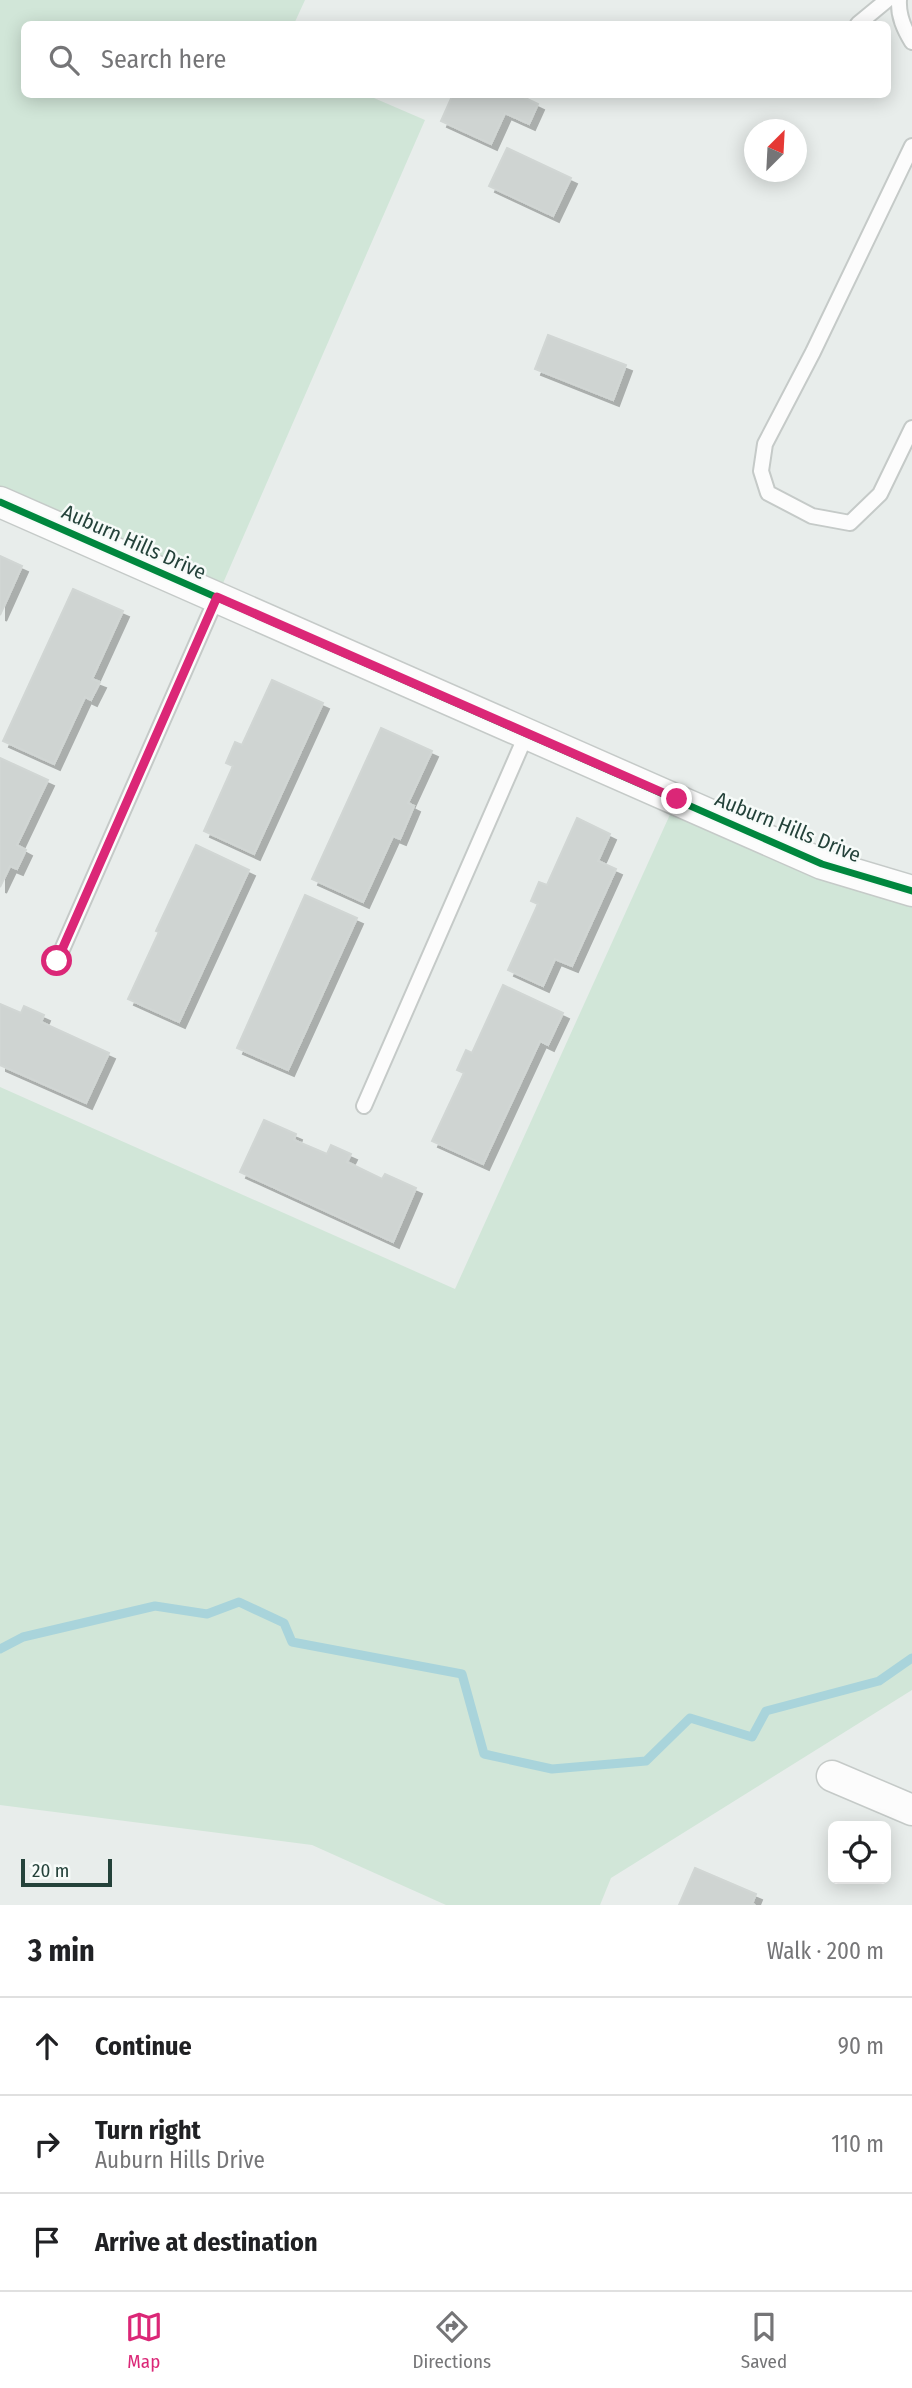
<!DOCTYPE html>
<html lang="en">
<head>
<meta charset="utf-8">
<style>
	body { margin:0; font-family:"Fira Sans Condensed",sans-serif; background:#f6f6f6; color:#202124 }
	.controls { position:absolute; right:21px; bottom:21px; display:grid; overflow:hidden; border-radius:10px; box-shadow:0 4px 18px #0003 }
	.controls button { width:63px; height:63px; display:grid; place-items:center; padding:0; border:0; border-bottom:2px solid #e0e0e0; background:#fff; color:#202124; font:35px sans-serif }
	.compass { position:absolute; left:744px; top:119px; width:63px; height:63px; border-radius:50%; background:#fff; box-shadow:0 4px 18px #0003; rotate:24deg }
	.scale { position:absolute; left:21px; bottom:18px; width:91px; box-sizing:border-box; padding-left:7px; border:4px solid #24423a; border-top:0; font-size:19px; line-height:24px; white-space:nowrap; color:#24423a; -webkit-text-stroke:5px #f7fbf9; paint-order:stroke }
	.stop { position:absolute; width:21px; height:21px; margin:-16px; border:5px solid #db2777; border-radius:50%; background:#fff }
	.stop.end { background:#db2777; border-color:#fff; box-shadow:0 2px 7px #0008 }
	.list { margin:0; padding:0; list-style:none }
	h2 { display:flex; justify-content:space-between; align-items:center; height:91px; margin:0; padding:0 28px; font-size:30px }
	h2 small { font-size:23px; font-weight:400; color:#757577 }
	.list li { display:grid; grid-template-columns:46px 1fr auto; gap:21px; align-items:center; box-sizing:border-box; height:98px; padding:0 28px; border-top:2px solid #e0e0e0 }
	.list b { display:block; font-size:26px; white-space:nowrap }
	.list p { margin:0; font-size:23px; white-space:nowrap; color:#757577 }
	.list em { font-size:23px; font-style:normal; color:#757577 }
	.icon { flex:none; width:38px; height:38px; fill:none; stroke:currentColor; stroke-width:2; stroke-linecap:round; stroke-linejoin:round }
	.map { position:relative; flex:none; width:912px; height:1905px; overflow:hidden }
	.search { position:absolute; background:#fff; box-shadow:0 4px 18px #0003; left:21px; right:21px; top:21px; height:77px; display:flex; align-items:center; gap:18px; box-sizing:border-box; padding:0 24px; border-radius:10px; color:#757577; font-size:26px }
	.sheet { height:385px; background:#fff }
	nav { display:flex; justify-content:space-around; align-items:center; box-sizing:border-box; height:98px; border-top:2px solid #e0e0e0; background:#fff; font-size:19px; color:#757577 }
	nav a { display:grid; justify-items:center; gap:4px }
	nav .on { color:#db2777 }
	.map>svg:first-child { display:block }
	.green { fill:#d1e6d8 }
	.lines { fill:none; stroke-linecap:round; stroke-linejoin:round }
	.stream { stroke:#a9d4db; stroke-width:9 }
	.building { fill:#cfd4d2; stroke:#d1d6d4; stroke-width:2; filter:url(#shadow) }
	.lane-casing { stroke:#c5cac8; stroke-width:18 }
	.street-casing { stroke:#c5cac8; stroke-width:33 }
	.lane { stroke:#fcfcfc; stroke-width:14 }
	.street { stroke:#fcfcfc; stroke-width:30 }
	.cycleway-casing { stroke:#f7fbf9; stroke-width:11 }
	.cycleway { stroke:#00873e; stroke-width:7 }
	.route { stroke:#db2777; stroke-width:9 }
	.labels { text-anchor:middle; stroke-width:5; stroke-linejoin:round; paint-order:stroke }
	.street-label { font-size:21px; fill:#24423a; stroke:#f7fbf9 }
</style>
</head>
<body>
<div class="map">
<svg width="912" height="1905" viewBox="0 0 912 1905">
	<defs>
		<filter id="shadow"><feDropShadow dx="6" dy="6" stdDeviation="0" flood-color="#0004"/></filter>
	</defs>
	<rect width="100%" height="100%" fill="#e8edeb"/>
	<path class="green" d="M0,0H305L294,24H24V94L367,95L425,120L217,597L0,502Z
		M677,799L912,891V1690L611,1878L600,1905H446L312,1845L0,1805V1087L455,1289Z"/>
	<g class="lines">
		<path class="stream" d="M0,1649L23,1637L155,1606L207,1614L239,1602L284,1623L292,1642L462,1674L484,1754L552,1769L646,1761L690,1718L752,1737L766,1711L879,1681L912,1658"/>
	</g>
	<path class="building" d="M453,94H517L538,104L529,124L505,113L491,144L441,121Z
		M507,148L571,178L553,216L489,186Z
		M548,335L626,365L613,400L535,369Z
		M0,556L22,566L0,615Z
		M73,589L123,611L92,679L100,682L91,700L85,697L54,764L3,741Z
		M272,680L323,703L254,854L204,831L233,766L226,763L235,742L242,745Z
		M381,728L432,751L408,803L414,806L400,839L393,836L363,902L312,879Z
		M0,758L48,780L17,845L26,850L17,869L10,866L0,887Z
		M577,818L610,834L598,861L616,869L572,966L555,959L543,986L508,970L538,904L531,901L539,882L547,885Z
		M196,845L249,870L179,1022L128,999L159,932L156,931Z
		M305,895L357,918L288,1070L237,1048Z
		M503,985L563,1013L548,1045L540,1041L483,1164L432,1141L464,1073L457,1070L466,1050L472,1053Z
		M0,1004L21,1013L24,1006L44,1015L41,1022L109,1053L86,1103L0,1065Z
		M264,1120L296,1134L294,1140L327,1154L331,1145L351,1154L347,1162L382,1179L385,1174L416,1188L393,1242L240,1172Z
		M695,1868L756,1894L752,1904L755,1905H679Z"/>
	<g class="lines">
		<g class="lane-casing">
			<path id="lane" d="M899,0C898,16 904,29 912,42
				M858,24L887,0
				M912,146L813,352L765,444L761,471L768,493L812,516L850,523L880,494L912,428
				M57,961L217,597
				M364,1106L527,733"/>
		</g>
		<g class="street-casing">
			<path id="street" d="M0,502L822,864L912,891
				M832,1776L912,1810"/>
		</g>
		<use href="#lane" class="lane"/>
		<use href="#street" class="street"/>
		<g class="cycleway-casing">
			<path id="cycleway" d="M0,502L822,864L912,891"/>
		</g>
		<use href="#cycleway" class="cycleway"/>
	</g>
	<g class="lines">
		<path class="route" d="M57,961L217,597L677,799"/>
	</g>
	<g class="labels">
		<g class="street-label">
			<text transform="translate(134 542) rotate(24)" y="7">Auburn Hills Drive</text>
			<text transform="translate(788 827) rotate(22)" y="7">Auburn Hills Drive</text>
		</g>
	</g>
</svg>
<div class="controls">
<button><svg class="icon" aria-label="locate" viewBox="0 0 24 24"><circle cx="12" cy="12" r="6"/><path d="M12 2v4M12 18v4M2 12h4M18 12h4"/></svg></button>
</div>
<svg class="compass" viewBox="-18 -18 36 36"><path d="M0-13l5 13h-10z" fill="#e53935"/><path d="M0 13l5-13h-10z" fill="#757577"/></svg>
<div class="scale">20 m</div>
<div class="stop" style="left:57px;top:961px"></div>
<div class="stop end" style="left:677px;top:799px"></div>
<div class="search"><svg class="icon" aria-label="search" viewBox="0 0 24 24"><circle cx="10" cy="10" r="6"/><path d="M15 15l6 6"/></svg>Search here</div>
</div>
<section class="sheet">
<h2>3 min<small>Walk · 200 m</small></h2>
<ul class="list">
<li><svg class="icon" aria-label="ahead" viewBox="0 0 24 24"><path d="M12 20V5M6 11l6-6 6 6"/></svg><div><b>Continue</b></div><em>90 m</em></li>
<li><svg class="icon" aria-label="right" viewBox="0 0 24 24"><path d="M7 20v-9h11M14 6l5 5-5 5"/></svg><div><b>Turn right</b><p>Auburn Hills Drive</p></div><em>110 m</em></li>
<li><svg class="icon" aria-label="arrive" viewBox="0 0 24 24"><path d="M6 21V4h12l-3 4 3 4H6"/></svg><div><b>Arrive at destination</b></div></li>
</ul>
</section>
<nav>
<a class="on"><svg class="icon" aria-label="map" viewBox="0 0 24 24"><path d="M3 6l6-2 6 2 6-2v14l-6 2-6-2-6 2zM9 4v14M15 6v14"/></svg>Map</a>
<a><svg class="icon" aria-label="directions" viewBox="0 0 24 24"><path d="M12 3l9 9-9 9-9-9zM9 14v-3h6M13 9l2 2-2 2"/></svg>Directions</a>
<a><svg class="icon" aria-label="saved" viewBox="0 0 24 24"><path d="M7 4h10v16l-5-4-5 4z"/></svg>Saved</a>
</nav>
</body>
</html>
